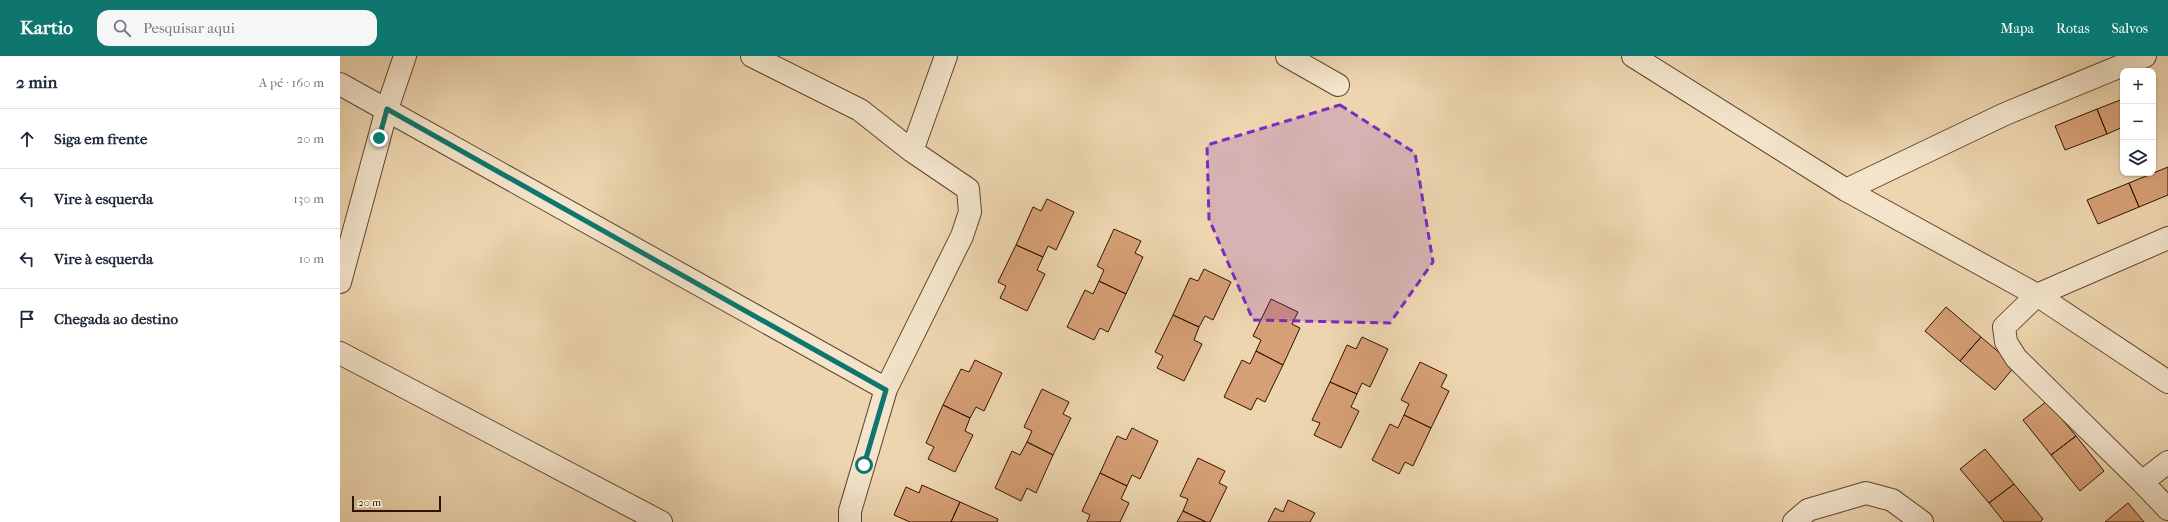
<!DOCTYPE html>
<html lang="pt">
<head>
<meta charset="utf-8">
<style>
	body { margin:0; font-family:"IM FELL French Canon",serif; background:#f6f6f7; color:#1f2937 }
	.controls { position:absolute; right:12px; top:12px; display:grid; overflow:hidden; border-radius:8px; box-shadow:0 1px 3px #0004 }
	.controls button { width:36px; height:36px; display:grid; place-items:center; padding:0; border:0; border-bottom:1px solid #e0e1e3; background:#fff; color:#1f2937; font:20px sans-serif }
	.scale { position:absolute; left:12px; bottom:10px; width:89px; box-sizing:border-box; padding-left:4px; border:2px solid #321302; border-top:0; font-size:11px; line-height:14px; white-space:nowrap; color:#321302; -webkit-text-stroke:3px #f3e4cb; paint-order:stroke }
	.stop { position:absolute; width:12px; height:12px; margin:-9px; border:3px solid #0f766e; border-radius:50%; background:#fff }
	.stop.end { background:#0f766e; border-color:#fff; box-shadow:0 1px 4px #0008 }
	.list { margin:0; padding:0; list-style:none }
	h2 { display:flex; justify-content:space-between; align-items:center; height:52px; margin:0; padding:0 16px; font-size:17px }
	h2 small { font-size:13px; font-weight:400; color:#747a83 }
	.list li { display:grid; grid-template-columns:26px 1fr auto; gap:12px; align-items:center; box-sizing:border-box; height:60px; padding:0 16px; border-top:1px solid #e0e1e3 }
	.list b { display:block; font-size:15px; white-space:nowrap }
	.list em { font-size:13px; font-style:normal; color:#747a83 }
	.icon { flex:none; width:22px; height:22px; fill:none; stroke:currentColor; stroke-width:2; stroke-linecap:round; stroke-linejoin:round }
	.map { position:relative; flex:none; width:1828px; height:466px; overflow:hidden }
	header { display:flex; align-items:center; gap:24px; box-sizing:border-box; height:56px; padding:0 20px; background:#0f766e; color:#fff }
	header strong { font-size:19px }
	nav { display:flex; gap:22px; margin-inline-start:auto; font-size:14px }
	.search { width:280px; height:36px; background:#f6f6f7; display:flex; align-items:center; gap:10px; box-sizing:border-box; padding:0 14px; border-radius:12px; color:#747a83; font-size:15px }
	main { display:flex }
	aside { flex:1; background:#fff }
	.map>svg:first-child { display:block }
	.building { fill:#d69f75; stroke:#321302 }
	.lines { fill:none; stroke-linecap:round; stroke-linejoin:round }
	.minor-casing { stroke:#61442d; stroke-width:24 }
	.minor { stroke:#f3e4cb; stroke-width:22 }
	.route { stroke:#0f766e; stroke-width:5 }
	.marked { fill:#7b2cbf; fill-opacity:0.2; stroke:#7b2cbf; stroke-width:3; stroke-dasharray:8 5; stroke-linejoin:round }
</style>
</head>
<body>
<header>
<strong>Kartio</strong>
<div class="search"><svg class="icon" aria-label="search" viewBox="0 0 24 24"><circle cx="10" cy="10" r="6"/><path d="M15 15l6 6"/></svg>Pesquisar aqui</div>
<nav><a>Mapa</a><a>Rotas</a><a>Salvos</a></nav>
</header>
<main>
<aside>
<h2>2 min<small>A pé · 160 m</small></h2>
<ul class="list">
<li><svg class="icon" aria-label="ahead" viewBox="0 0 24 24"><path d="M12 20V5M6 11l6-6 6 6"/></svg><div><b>Siga em frente</b></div><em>20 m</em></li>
<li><svg class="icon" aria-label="left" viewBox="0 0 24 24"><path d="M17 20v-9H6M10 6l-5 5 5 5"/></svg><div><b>Vire à esquerda</b></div><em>130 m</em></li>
<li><svg class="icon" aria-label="left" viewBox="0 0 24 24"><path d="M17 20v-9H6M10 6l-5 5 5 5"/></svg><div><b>Vire à esquerda</b></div><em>10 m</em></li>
<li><svg class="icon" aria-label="arrive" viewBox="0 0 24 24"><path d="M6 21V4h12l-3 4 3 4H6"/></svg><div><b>Chegada ao destino</b></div></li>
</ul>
</aside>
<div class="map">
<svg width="1828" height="466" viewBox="0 0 1828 466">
	<rect width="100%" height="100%" fill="#edd5af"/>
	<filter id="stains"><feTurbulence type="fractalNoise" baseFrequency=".005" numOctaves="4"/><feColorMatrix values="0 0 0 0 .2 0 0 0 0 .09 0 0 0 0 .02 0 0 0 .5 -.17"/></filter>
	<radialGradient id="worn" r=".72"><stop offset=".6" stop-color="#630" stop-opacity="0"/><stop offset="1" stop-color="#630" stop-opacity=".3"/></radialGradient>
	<path class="building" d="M1783,43V71L1767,78L1757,53Z
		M1757,53L1767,78L1725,94L1715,70Z
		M1828,111V139L1799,151L1789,127Z
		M1789,127L1799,151L1758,168L1747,144Z
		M707,143L734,156L716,194L708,190L703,201L676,189L693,151L701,155Z
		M774,173L801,185L795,197L803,201L786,238L759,225L764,214L757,210Z
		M676,189L703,201L697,214L705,218L687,255L660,242L666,230L658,226Z
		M864,213L891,226L873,264L865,260L859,271L833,259L850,222L858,225Z
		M759,225L786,238L768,276L760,272L754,284L727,271L745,234L753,238Z
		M931,243L958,256L952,268L960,272L943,309L916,295L921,284L913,280Z
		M1606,251L1641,281L1620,305L1585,275Z
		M833,259L859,271L854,284L862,288L844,325L817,312L823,300L815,296Z
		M1022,281L1048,293L1030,331L1022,327L1017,338L990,326L1007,289L1016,293Z
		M1641,281L1675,310L1655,334L1620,305Z
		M916,295L943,309L925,346L917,342L911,354L884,341L902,304L910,308Z
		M635,304L662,317L644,355L636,351L630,362L603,349L621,313L629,316Z
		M1080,306L1107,319L1101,331L1109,335L1091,372L1064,359L1069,348L1061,344Z
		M990,326L1017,338L1011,351L1019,355L1001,392L974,379L980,367L972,364Z
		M702,333L729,346L723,358L731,362L713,399L687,386L692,375L684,371Z
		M1707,345L1736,380L1711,399L1683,364Z
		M603,349L630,362L625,375L633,379L615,416L588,403L594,391L586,387Z
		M1064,359L1091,372L1073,410L1065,406L1059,418L1032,404L1050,368L1058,372Z
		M792,372L818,385L800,423L792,419L787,430L760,417L777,380L786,384Z
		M1736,380L1764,415L1740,435L1711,399Z
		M687,386L713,399L696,437L687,432L681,445L655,432L672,395L680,399Z
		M1645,393L1674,428L1649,447L1620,413Z
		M858,402L885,415L879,427L887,431L870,466H866L843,455L848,443L840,440Z
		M760,417L787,430L781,443L789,447L780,466H747L750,459L742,455Z
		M1674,428L1703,463L1700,466H1664L1649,447Z
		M582,429L620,446L611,466H570L554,459L566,431L579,437Z
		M948,444L975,457L970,466H928L935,452L943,456Z
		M620,446L658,463L657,466H611Z
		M1788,447L1804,466H1765Z
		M843,455L866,466H837Z"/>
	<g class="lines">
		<g class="minor-casing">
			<path id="minor" d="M412,0L520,54L572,95
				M947,0L998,29
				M1293,0L1506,134L1697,239L1828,326
				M0,28L546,333
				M1506,134L1665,58L1805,0
				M1828,182L1697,239L1664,271L1666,286L1676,302L1802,426L1828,453
				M0,226L47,53L65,0
				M0,297L321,466
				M1802,426L1828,406
				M510,466V455L546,333L622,180L630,156L628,133L572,95L606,0
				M1454,466L1468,454L1526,437L1552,444L1582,466"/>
		</g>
		<use href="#minor" class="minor"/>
	</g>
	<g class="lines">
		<path class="route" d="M39,82L47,53L546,334L524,409"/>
	</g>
	<path class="marked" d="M1000,49L1075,97L1093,206L1050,267L913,264L869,163L867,89Z"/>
	<rect width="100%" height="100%" filter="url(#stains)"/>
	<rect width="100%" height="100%" fill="url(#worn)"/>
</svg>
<div class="controls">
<button>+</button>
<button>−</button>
<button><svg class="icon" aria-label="layers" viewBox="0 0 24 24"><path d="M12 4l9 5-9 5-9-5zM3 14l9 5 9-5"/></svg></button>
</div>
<div class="scale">20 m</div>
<div class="stop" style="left:524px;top:409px"></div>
<div class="stop end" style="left:39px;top:82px"></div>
</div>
</main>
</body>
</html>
